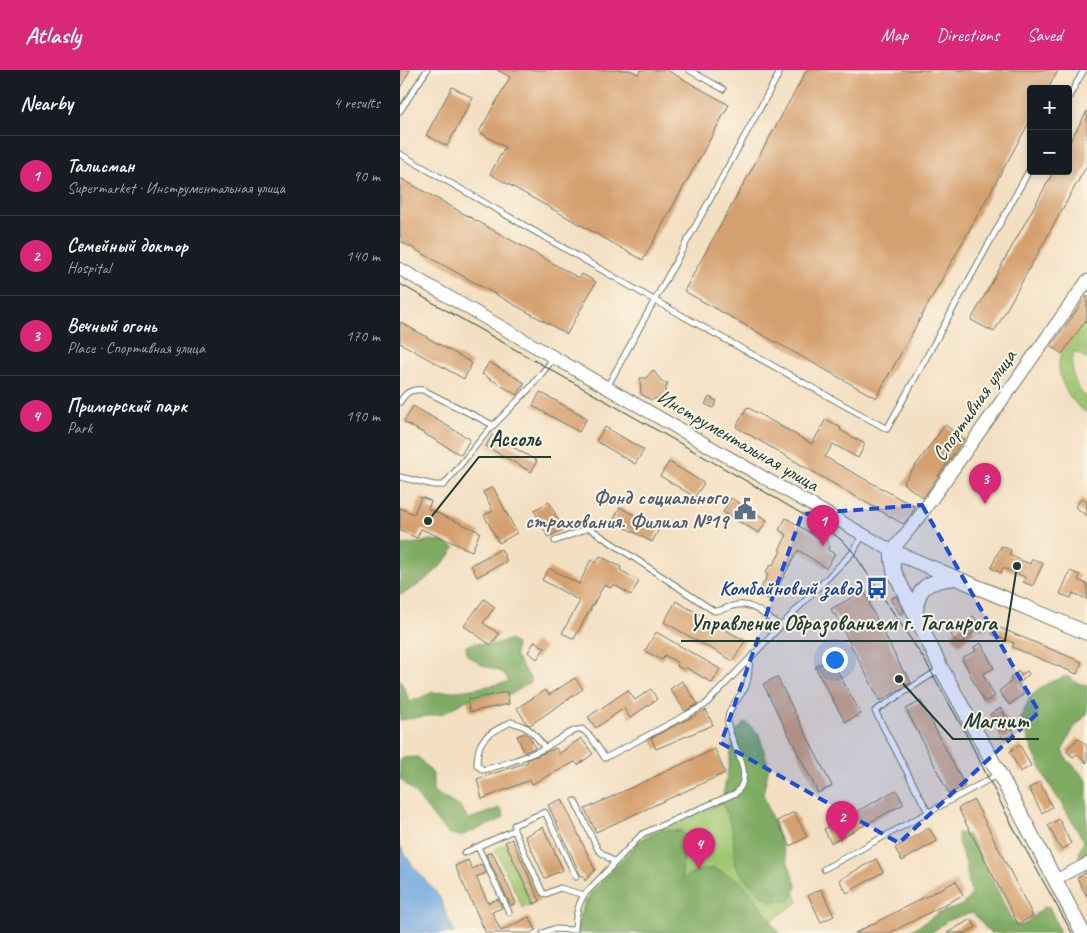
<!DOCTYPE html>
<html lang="en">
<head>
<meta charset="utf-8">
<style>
	body { margin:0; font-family:Caveat,sans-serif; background:#20242c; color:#f1f3f6 }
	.controls { position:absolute; right:15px; top:15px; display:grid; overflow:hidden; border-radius:5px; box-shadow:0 2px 8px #0003 }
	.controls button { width:45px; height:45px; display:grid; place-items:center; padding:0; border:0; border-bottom:1px solid #363941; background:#171b24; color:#f1f3f6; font:25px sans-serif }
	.you { position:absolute; left:434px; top:589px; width:18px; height:18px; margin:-12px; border:4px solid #fff; border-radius:50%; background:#1a73e8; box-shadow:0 0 0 8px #1a73e833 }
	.badge { display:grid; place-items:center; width:32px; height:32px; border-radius:50%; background:#db2777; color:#fff; font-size:16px; font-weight:700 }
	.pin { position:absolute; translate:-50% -41px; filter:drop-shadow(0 1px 2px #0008) }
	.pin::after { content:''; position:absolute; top:26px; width:18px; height:15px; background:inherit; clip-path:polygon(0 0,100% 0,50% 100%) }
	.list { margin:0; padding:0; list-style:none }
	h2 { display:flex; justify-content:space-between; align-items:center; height:65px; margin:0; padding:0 20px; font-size:21px }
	h2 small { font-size:16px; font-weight:400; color:#9ea1a6 }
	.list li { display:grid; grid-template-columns:32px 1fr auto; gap:15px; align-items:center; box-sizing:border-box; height:80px; padding:0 20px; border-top:1px solid #363941 }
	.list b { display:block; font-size:19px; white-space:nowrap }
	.list p { margin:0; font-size:16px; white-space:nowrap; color:#9ea1a6 }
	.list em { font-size:16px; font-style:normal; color:#9ea1a6 }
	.map { position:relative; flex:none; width:687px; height:863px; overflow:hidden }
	header { display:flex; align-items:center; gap:30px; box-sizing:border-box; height:70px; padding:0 25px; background:#db2777; color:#fff }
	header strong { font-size:24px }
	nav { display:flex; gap:28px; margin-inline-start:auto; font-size:18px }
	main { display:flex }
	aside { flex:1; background:#171b24 }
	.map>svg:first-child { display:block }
	.green { fill:#9ec570; stroke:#5e8152 }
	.forest { fill:#7eaa62; stroke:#4e744b }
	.water { fill:#70a7df; stroke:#48728a }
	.building { fill:#d5a06f }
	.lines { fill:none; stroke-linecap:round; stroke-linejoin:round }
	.service-casing { stroke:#697666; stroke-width:7 }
	.minor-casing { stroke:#697666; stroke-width:12 }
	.tertiary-casing { stroke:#697666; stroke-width:14 }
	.secondary-casing { stroke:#697666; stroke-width:16 }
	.service { stroke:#fff; stroke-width:5 }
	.minor { stroke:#fff; stroke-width:10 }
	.tertiary { stroke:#fff; stroke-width:12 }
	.secondary { stroke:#fff; stroke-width:14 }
	.tram { stroke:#1f3d34; stroke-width:1 }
	.marked { fill:#1d4ed8; fill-opacity:0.2; stroke:#1d4ed8; stroke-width:4; stroke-dasharray:10 6; stroke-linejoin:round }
	.labels { text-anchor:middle; stroke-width:4; stroke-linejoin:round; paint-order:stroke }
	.street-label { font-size:21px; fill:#1f3d34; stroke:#fcf5e5 }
	.service-label { font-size:21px; font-weight:bold; fill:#4e5e75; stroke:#fcf5e5; text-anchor:end }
	.transit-label { font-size:21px; font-weight:bold; fill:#164399; stroke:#fcf5e5; text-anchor:end }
	.leader { fill:none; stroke:#1f3d34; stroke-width:2 }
	.callout-dot { fill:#1f3d34; stroke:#fcf5e5; stroke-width:2 }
	.callout-label { font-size:22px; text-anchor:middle; font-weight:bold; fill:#1f3d34; stroke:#fcf5e5; stroke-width:4; stroke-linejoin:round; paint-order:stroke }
</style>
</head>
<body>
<header>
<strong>Atlasly</strong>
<nav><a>Map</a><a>Directions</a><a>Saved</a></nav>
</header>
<main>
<aside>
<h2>Nearby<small>4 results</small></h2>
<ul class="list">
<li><span class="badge">1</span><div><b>Талисман</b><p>Supermarket · Инструментальная улица</p></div><em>90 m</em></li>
<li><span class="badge">2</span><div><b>Семейный доктор</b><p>Hospital</p></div><em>140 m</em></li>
<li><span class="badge">3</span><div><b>Вечный огонь</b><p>Place · Спортивная улица</p></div><em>170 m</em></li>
<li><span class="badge">4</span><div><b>Приморский парк</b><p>Park</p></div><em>190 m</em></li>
</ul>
</aside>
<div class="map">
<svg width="687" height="863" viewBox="0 0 687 863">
	<rect width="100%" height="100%" fill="#fcf5e5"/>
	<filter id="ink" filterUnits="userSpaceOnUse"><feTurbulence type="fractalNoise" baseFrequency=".02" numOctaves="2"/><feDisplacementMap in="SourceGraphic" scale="10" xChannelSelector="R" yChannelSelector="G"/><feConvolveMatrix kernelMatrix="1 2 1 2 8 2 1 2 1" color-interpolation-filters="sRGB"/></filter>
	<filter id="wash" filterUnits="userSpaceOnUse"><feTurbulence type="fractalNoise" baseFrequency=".0096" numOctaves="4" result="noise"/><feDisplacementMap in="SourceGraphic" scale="20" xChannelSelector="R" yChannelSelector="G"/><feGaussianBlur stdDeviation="1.12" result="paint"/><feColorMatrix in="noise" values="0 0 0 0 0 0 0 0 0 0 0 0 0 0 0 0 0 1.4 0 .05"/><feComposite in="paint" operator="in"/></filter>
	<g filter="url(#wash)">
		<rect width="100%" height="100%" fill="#f3dfc2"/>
		<path class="green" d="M687,250V289L674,281L672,292L673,305L678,318L687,330V343C670,332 653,306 661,285C665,274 680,259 687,250Z
			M355,718L398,832L364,856L366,863H177C175,828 217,794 239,770L247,765Z
			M105,774L132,834L123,838L95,779Z"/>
		<path class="forest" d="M30,470L41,471L55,478C42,498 22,515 0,525V475L19,473Z
			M109,570L116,574L115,586L132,611L112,624L67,630L42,644L0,650V609L10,632L31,623L66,620L109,612L104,603L82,595L67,585L66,576L75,573L91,575Z
			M667,606L676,612L687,616V644L674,658L662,681L666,688L687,710V801C677,791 677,783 684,771L646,709L633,681L620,648L631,626L648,613Z
			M346,652L359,664L369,697L363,724L397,817L390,831H369L350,815L335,795L333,761L322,731L335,662Z
			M18,687L33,704V722L60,737L69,749L99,738L102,740L104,747L98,751L60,766L48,763L39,754L14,722L0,709V691L3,688Z
			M263,760L281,761L287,768L283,789L282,809L294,802L313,798L338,810L350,821L379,863H177L181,845L187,831L202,813L242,770Z
			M558,763L568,765L574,773L612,850L617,856L623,855L644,837L650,838L660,863H590L573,843L560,846L547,851L531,863H506C517,857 527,851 537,844C552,836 561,842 571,824L565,791L558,772Z"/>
		<path class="water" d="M0,776L12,795L39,826L54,863H0Z"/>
		<g id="blocks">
			<path class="building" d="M0,0H10L0,18Z
				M97,0H230L238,4L241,0H267L329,35L243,190L90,104L105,77L79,62L110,7Z
				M407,0H658L648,19H631V49L476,328L284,221Z
				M52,17L73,28L47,76L26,65Z
				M687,41V95L594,262L571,250L654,101H668V75Z
				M0,108L179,208L182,204L196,212L167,264L0,171Z
				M687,226V249L662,284L651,276Z
				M0,252L72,293L64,309L0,273Z
				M89,292L125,313L117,325L82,304Z
				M253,300L262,312L268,313L265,321L268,325L251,330L241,324L240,308H246Z
				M140,322L187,348L179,362L133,336Z
				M309,327L317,331L313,338L305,334Z
				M13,336L70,369L61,385L4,352Z
				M347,337L412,374L426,349L441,358L440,360L465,374L458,388L433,374L425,387L515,437L511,445L503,454L336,357Z
				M545,355L564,369L523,428L503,413Z
				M205,357L244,380L235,394L196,371Z
				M92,365L137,391L131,402L86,376Z
				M269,392L304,413L295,427L260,406Z
				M93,417L117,463L99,473L84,445L93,441L83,422Z
				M21,427L31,431L28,439L80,462L72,481L21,459L17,468L0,461V438L14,444Z
				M331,428L367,450L359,463L323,442Z
				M682,428L687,432V446L675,437Z
				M149,432L163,459L148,467L134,440Z
				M220,437L259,459L252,472L213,451Z
				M386,448L420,469L421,467L428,471L429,475L428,480L435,484L426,498L398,480L371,530L358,523L368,505L365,503L371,494L373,495L381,481L379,480L387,465L379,460Z
				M601,476L611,480L609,485L630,494L632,489L643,493L633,516L623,512L625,507L603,498L601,503L591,498Z
				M101,479L107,491L77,507L71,495Z
				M200,486L221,497L220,500L239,511L231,525L213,514L211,518L204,515L174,569L162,563L180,531L142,510L149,498L179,514L191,490L196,493Z
				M670,501L680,505L678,510L687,514V529L673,523L671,528L660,524Z
				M464,521L470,533L469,534L504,603L506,602L511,613L480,631L435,544L434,545L431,539Z
				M496,526L504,542L500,544L490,529Z
				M84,529L95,537L83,553L99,564L91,575L64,556Z
				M276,531L345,571L333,591L264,552Z
				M573,546L587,562L572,556L575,561L559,575L551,565Z
				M595,556L682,592L677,604L612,577L614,573L592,564Z
				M256,562L320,599L312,613L285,597L284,600L277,596L278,593L265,585L262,590L245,581Z
				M135,571L145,578L137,589L128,582Z
				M581,573L594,598L583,604L595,627L584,632L562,588L576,581L574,577Z
				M431,589L461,644L445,652L415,597Z
				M618,601L621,605L627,601L629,604L618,615L624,624L609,635L599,621L612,611L610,608Z
				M377,607L432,716L418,723L363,614Z
				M175,608L183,619L130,655L127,654L117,638L145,620L149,625Z
				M282,611L298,634L285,641L270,619Z
				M251,619L257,629L230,648L224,638L196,658L188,647L228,620L235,630Z
				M107,622L109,634L70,642L67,630Z
				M521,631L565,716L549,724L506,639Z
				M601,638L614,663L603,669L590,644Z
				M306,640L313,655L256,679L251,668Z
				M125,663L130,667L135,678L124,682L117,666Z
				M181,668L193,684L178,695L175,692L132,714L130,710L82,729L77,709L128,692L127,690L156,678L159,684Z
				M678,668L687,676V693L677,684L673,687L666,681Z
				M620,675L631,696L620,702L610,681Z
				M315,679L325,703L196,762L185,739Z
				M640,712L652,737L642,743L629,718Z
				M496,720L504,734L431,773L424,759Z
				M162,729L195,800L185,811L183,805L181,806L148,735Z
				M574,730L633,846L618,854L558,738Z
				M394,742L407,767L390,776L377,751Z
				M659,749L671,774L661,780L648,755Z
				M143,757L163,800L145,808L125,766Z
				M529,758L537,771L502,791L495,778Z
				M112,769L140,831L134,834L105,772Z
				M92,782L116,833L111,836L86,784Z
				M476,789L483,802L447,823L439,810Z
				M68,790L72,799L81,794L86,803L76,807L88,833L98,829L102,838L92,842L101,861L129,847L136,860L130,863H86L55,796Z
				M687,802V827L677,808Z
				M556,811L563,825L490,863H455Z
				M421,819L434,846L421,852L408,825Z
				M571,849L576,857L565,863H547Z"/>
		</g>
	</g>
	<g filter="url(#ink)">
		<use href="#blocks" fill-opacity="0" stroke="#697666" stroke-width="1"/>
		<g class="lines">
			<g class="service-casing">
				<path id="service" d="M289,0L323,19
					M668,28L684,0
					M0,41L27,0
					M0,84L254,230L487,359L631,97
					M207,317L381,0
					M0,332C6,322 11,319 23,320L93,355
					M0,407L34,415H44L87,362L130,318L154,288
					M155,471L189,458L314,541C323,541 329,536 337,535C353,532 368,548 380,556
					M145,678C133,662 130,657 111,652C88,664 77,667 77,695L83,700C104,695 123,688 143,679C156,672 167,661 182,659L191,667L205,688L305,635L399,537L453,482L463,465
					M175,731L198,780L214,792
					M528,742L475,641L540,599
					M114,760V755L145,742L176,807
					M78,777L109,842
					M64,783L114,760L143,823L146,824L160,818L184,825
					M424,799L599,704
					M143,863L153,859L175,860C175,846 177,836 184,825L242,764L336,723C356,703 331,677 328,654C326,638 340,629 346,616C349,607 349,597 350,588"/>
			</g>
			<g class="minor-casing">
				<path id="minor" d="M655,810L687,793"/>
			</g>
			<g class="tertiary-casing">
				<path id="tertiary" d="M0,199L492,481L519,447L687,211"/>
			</g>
			<g class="secondary-casing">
				<path id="secondary" d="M516,545C516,516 528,511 555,508
					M683,863L599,703L541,598L494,501L492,489V481L687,563"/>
			</g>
			<use href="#service" class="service"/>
			<use href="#minor" class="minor"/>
			<use href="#tertiary" class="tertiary"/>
			<use href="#secondary" class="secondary"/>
			<path class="tram" d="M0,214L348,412L426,458L445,473L453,482L477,518L524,589L565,662L612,755L672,863"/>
		</g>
	</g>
	<path class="marked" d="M522,435L639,642L499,773L321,673L402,444Z"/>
	<defs>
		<g id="civic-bare" transform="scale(1.725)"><path d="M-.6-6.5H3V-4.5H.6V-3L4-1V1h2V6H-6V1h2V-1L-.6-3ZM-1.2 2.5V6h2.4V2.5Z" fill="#5c6f8a" stroke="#fcf5e5" stroke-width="2.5" paint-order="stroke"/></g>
		<g id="bus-bare" transform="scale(1.725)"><path d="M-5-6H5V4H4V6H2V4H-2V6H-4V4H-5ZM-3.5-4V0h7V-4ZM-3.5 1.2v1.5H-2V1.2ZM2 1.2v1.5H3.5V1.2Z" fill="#1a4fb4" stroke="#fcf5e5" stroke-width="2.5" paint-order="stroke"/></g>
	</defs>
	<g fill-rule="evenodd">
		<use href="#civic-bare" x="345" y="439"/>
		<use href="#bus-bare" x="477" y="518"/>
	</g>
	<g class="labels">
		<g class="street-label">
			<text transform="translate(574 335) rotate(-55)" y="7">Спортивная улица</text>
			<text transform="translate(338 370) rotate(30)" y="7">Инструментальная улица</text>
		</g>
		<g class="service-label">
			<text x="328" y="434">Фонд социального<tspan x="328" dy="24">страхования. Филиал №19</tspan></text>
		</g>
		<g class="transit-label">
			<text x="461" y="525">Комбайновый завод</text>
		</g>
	</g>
	<path class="leader" d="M28 451L79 387H151M617 496L605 571H281M499 609L553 669H639"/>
	<g class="callout-dot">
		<circle cx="28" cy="451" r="5"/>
		<circle cx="617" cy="496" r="5"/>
		<circle cx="499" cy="609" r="5"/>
	</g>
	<g class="callout-label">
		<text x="115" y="376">Ассоль</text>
		<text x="443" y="560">Управление Образованием г. Таганрога</text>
		<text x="596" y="658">Магнит</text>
	</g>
</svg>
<div class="controls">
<button>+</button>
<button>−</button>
</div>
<div class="you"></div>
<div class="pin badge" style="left:423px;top:476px">1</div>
<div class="pin badge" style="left:442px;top:772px">2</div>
<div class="pin badge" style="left:585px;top:434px">3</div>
<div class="pin badge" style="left:299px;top:799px">4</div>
</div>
</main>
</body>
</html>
